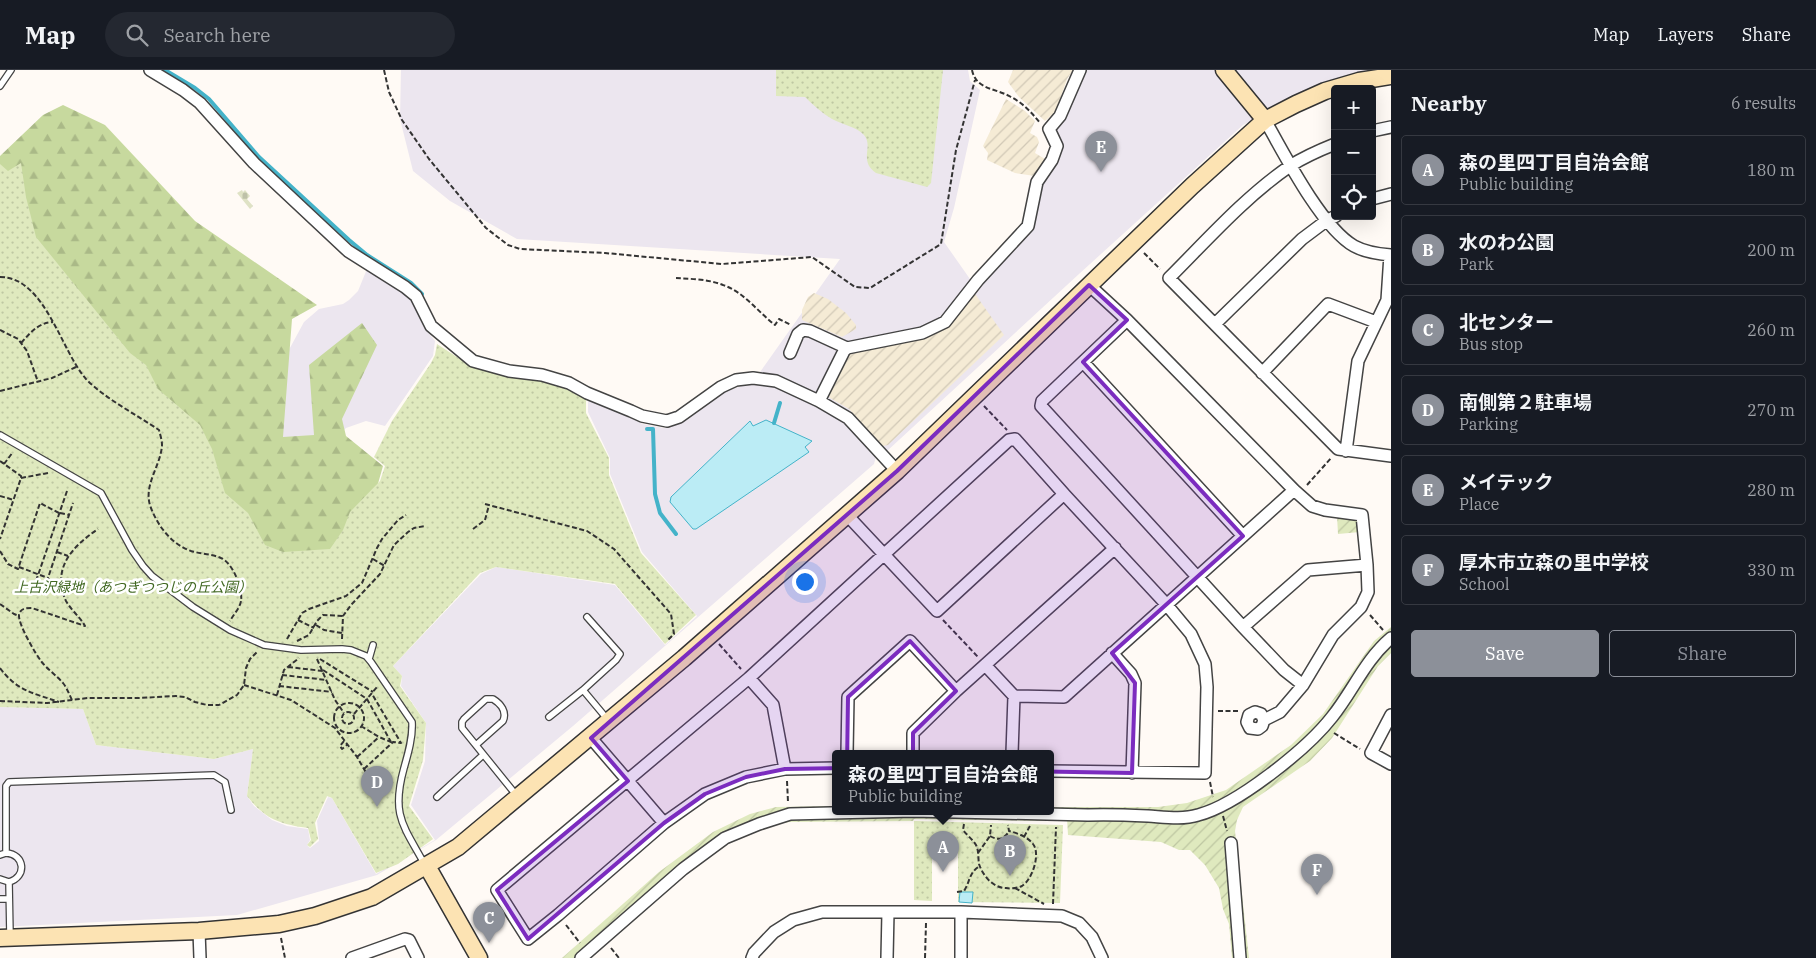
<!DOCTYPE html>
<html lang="en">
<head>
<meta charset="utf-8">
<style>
	body { margin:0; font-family:"IBM Plex Serif","Noto Sans JP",serif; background:#242831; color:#f1f3f6 }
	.controls { position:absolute; right:15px; top:15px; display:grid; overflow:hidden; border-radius:5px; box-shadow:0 5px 20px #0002 }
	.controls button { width:45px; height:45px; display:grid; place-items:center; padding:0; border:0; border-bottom:1px solid #363941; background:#171b24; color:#f1f3f6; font:25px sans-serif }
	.you { position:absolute; left:804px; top:511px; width:18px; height:18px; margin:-12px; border:4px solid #fff; border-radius:50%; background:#1a73e8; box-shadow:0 0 0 8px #1a73e833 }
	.badge { display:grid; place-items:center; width:32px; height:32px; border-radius:50%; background:#8c9099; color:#fff; font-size:16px; font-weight:700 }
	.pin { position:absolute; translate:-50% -41px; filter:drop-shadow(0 1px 2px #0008) }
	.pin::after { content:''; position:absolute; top:26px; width:18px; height:15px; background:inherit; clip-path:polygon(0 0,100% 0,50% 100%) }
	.popup { position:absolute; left:832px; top:680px; width:222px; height:65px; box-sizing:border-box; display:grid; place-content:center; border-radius:5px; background:#171b24; filter:drop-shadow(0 1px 4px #0005); font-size:16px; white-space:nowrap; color:#9ea1a6 }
	.popup b { font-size:19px; color:#f1f3f6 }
	.popup::after { content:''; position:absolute; left:50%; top:100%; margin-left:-10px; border:10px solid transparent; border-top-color:#171b24 }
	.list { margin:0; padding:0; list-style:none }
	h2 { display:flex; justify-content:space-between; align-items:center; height:65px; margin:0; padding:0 20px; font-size:21px }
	h2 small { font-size:16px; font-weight:400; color:#9ea1a6 }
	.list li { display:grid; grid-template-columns:32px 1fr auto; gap:15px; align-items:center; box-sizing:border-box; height:70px; margin:0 10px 10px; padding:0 10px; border:1px solid #363941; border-radius:5px }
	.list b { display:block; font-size:19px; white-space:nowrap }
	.list p { margin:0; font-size:16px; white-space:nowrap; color:#9ea1a6 }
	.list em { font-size:16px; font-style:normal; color:#9ea1a6 }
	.actions { display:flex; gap:10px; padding:15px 20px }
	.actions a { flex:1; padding:11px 0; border:1px solid #8c9099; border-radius:5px; text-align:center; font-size:18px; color:#8c9099 }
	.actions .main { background:#8c9099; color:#fff }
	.icon { flex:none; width:28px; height:28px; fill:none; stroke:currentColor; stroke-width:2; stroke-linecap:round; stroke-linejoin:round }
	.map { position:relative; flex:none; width:1391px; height:888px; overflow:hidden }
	header { display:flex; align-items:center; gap:30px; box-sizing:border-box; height:70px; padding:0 25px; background:#171b24; border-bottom:1px solid #363941 }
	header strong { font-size:24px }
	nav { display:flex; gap:28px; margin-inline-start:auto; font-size:18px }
	.search { width:350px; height:45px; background:#242831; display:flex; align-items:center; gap:12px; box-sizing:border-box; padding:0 18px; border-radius:28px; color:#9ea1a6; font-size:19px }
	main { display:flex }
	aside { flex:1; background:#171b24 }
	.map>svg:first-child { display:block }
	.industrial { fill:#ece6ef }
	.farmland { fill:url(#farmland-furrows) }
	.forest { fill:url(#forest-firs) }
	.cemetery { fill:url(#cemetery-stones) }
	.park { fill:url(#park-dots) }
	.garden { fill:url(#garden-furrows) }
	.water { fill:#bbecf5; stroke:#44b3c9 }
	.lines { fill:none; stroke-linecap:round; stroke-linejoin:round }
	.stream { stroke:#44b3c9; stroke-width:4 }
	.lane-casing { stroke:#444; stroke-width:8 }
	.street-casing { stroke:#444; stroke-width:14 }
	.secondary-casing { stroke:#333; stroke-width:19 }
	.path { stroke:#333; stroke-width:2; stroke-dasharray:5 2.5; stroke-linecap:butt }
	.lane { stroke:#fff; stroke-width:5.5 }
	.street { stroke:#fff; stroke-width:11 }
	.secondary { stroke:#fce3b3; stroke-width:16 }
	.marked { fill:#7b2cbf; fill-opacity:0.2; stroke:#7b2cbf; stroke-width:4; stroke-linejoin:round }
	.labels { text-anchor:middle; stroke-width:5; stroke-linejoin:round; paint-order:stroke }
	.park-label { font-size:14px; font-style:italic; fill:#416822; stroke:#fff }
</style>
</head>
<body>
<header>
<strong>Map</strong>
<div class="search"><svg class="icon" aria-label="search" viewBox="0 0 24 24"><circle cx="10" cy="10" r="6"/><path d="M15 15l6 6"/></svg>Search here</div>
<nav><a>Map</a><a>Layers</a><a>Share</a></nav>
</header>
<main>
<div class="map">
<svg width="1391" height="888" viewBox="0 0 1391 888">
	<defs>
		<pattern id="farmland-furrows" width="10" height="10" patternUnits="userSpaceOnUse" patternTransform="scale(1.25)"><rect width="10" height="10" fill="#f5ebd5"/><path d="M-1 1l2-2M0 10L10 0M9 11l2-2" fill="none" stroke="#d1c8b6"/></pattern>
		<pattern id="forest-firs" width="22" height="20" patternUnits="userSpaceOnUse" patternTransform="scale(1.25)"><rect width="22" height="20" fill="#c7d99e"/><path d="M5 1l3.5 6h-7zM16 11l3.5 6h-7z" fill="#aab987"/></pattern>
		<pattern id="cemetery-stones" width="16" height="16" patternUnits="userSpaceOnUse" patternTransform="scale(1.25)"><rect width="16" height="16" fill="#dfe2c5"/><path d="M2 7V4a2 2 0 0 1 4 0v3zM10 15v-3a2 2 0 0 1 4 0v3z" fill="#bec1a8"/></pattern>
		<pattern id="park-dots" width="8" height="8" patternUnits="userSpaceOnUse" patternTransform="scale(1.25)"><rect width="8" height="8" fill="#dfe9be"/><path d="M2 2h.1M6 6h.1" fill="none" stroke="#bec7a2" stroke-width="1.8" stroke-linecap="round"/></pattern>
		<pattern id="garden-furrows" width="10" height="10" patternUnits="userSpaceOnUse" patternTransform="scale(1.25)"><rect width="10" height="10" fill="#dfe9be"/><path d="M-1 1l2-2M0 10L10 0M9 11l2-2" fill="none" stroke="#bec7a2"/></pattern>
	</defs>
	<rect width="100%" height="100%" fill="#fffaf5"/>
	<path class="industrial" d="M401,0H968L970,11L980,20L954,138L944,172L977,219L1030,161L1042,115L1055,94L1053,61L1084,0H1391L1285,33L1243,55L1079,204L887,381L883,379L877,382L874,394L573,656L436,770L377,805L237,845L0,857V637L83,639L96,675L214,689L253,679L247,726L254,736L272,750L287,756L308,759L310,770L307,775L310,778L319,771L317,751L328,727L332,728L376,804L435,770L411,735L425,691L426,653L401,616L402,606L393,596L481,504L496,497L615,515L665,575L697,546L642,482L610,404V388L588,342V327L643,354L664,358L684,351L727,321L753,312L840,189L517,169L450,131L413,101L400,49Z
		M367,199L408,223L421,245L423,256L435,271L433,286L385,356L366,351L346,358L337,367L326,391L256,361L278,300L304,252L319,239L343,234L349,230L358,221Z"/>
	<path class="farmland" d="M1013,0H1073L1067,9L1056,41L1045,51L1019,27L1008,12Z
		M1006,29L1025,41L1035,51L1030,63L1037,67L1039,72L1035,83L1045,89L1035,106L1015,103L987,90L988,83L983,76Z
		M973,221L1004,265L888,375L883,376L849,339L830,328L827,323L848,281L927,264Z
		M814,223L828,229L846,243L856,255V259L842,267L802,250V240L808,227Z"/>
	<path class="forest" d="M63,35L105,55L195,151L317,235L292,249L283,367L314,365L309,295L362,253L377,275L342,349L346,366L383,396L366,456L295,533L0,202V86L43,45Z"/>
	<path class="cemetery" d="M242,120L243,122L245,120L250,126L247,129L253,136L250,139L237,123Z"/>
	<path class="park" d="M776,0H943L931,113L927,117L876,103C858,90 874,77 864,65C857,57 841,54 832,49C822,43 813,35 805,27L776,26Z
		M21,93L26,127L36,167L130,283L146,295L158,319L200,355L212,379L225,423L248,443L265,475L283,482L330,479L343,460L350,442L380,411L385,396L374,387L392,351L431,293L435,285L437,274L463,291L509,304L540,309L586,327V343L609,388V405L641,483L696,545L665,574L615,514L496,497L480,503L393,596L402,606L400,616L426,653L423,690L409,736L433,769L398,794L376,803L332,728L327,726L315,753L318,769L310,777L307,775L311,770L308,758C279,754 265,749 247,726L253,679L214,689L96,675L83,639L0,637V94L8,101Z
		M914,751L1063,755L1060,833L958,832V782H932V831L914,830Z"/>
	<path class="garden" d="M1337,446L1355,448L1359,453L1360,462L1338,464Z
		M1391,557V583L1378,596L1332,668L1310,691L1243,737L1237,750L1235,761L1249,888H1232L1229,854L1223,839L1219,818L1205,795L1190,780H1179L1161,772L1068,765L1067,748L1046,751L914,749L913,751L790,752L761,756L719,777L609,869L577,888H562L659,802L713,762L750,744L776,737L835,736L836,741H1050L1051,737H1158L1187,733L1226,720L1291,675L1323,644L1374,571Z"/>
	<path class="water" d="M766,350L812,371L805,377L809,382L696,459H693L670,432L671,427L750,351L753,356Z
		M960,822H973L972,833L959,832Z"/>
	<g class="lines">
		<path class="stream" d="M165,0L195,18L209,29L259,87L349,170L367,185L411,213L422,224
			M774,353L780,333
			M647,359H653L655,424L660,443L676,464"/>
		<g class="lane-casing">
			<path id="lane" d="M0,16L11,0
				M0,365L101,423L132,480L143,496L152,506L193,537L230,560L264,575L301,580L342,579L351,580L366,586L371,592L412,652C413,667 408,684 404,698C391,745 403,755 425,795
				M369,589L373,575
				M583,620L616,590L620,584L587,547
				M549,647L583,620L608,650
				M476,675L503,651C507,642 501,634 493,629H486L464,649L462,652V658L517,726
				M437,727L483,685
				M6,783C25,784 27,807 9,812
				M0,785L6,783V716L9,712L214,705L225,712L231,740
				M0,809L9,812L10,866
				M0,829H9"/>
		</g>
		<g class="street-casing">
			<path id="street" d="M150,0L183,20L200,33L254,93L348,181L405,217L416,226L431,256L473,291L509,301L542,305L569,313L587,323L631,341L642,346L667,351L679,347L721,317L736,310L753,308L776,311L819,331L848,348L897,401
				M1265,50C1284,84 1322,158 1354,176C1365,182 1378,184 1391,185
				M1372,61L1391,57
				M1335,74C1320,80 1304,87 1290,96C1245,127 1208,169 1169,208L1338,379L1391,386
				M1372,129L1391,124
				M1089,215L1127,250L1294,420L1312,436L1325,440L1362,445L1367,495L1368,522L1361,537L1333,565L1303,615L1280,642L1264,650L1262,656L1258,659L1250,658L1247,652L1249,645L1255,642L1261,644L1264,650
				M1127,250L1042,331L1041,336L1243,557L1284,600L1303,615
				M1215,254L1302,169L1326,151L1336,146
				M790,283L798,264L803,260L810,261L847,278
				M1083,292L1243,466
				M1262,303L1328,234L1376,252
				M819,331L844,281L847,278L922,263L945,252L978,210L1028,156L1037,112L1052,90L1057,76L1049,59L1060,46L1080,0
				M1346,381L1358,291L1387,230L1390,185
				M847,445L937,541L1064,424L1166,534L1191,564L1205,594L1207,617L1205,703L1050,701
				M1243,557L1308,500L1367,495
				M1112,583L1131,604L1135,613L1132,703
				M986,596L1014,626L1064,627L1294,420
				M749,608L773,635L785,699
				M1391,645L1371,683L1391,694
				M591,668L664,753L705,724L746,707L785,699L836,698
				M847,683L848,627L910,571L956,621
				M913,683V663L956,621L1115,478
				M1012,683L1014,626
				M664,753L558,845L528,869L497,820L749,608L1009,370L1015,369L1064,424
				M1231,773L1240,888
				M961,842V888
				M199,861L200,888
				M352,888L405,869L409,870L418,888
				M581,888L683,799L725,768L759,754L790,744L913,741L1088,745C1108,744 1128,745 1148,746C1164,747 1182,750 1198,745C1237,735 1307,679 1332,647C1353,621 1365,590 1391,568
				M752,888L754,883L774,862L793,850L822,842H961L1062,846L1079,853L1092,867L1102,888
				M887,888L888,842"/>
		</g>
		<g class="secondary-casing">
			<path id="secondary" d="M1224,0L1265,50
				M427,796L479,888
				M0,868L199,861L279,854L315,846L372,827L458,777L684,588L897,401L1192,116L1265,50L1296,34L1325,21L1359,11L1391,6"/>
		</g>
		<path class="path" d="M384,0L389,22L402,50L429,89L486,158L508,175L520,179L605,183L722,194L812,187L855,217L870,218L941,174L956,80L975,10
			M972,0C976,20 996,18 1011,27C1023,33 1032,43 1040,53
			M1144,183L1160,199
			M0,207C45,207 61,281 86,309C104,328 137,345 159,360C160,364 162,370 162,375C161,396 142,416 151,438C158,456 171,474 191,481C201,484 212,484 221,488C233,493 243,519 241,531C240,538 233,545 230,551
			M676,208C691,209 708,209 723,215C744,222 758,242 775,255L779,249L791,255
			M0,260L18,269L27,281L38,312
			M21,273C31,262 38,253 53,252
			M0,321L52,308L76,297
			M984,336L1007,360
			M0,391L21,406V408L0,469
			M4,394L13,382
			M21,408L48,403
			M1307,415L1332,387
			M67,421L36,511L40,517H45L73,433
			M0,426L14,430
			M485,434L587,461L614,479L671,544L674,564L668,570
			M60,443L69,445
			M473,459L485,450L489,435
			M0,481L8,494L18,499L40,433L59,443
			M57,482L68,486
			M373,489L385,496
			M19,497L48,508L56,520L63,522
			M0,534L14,544L19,546
			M1370,545L1383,560
			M298,550L314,558
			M943,550L978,587
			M316,555L324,560L342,563
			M287,569L302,543L309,539L346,526L362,513L377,478L382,469L398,450L406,445
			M342,569L343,546L351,535L380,504L394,475L408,462L414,458L425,456
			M297,571L309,565L317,551L323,545L343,546
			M719,574L741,599
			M317,589L335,630L344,643
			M320,589L373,622
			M288,597L323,601
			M0,598C17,621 33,623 59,632
			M323,600L367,629L391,672H393
			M282,605L327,610
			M244,615L291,630L335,658L357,687L375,718
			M279,616L332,622
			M277,625L284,600L299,588
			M72,630C69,624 67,618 63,613C56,605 47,599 41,591C35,583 18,554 19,545C20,538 27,538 32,538L85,556C80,547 71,540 66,531C51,498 73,476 98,459
			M0,631L47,633L88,628H138L176,626L185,627L195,632L207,635H219L237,625L244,615L246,598L250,589L257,582
			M334 648a15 15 0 1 1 30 0a15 15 0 1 1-30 0Z
			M1218,641H1238
			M342 648a6 6 0 1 1 12 0a6 6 0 1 1-12 0Z
			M354,644L377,617
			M361,656L379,667L391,672
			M1334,663L1360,679
			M344,671L340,676L342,679L348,674
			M357,687L379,667
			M364,699L393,672L401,673L372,624
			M787,711L788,732
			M1210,712L1213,727
			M1223,746L1227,761
			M964,754L963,760C967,765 973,770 976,775C979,781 978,788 979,794C983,806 993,818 1006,818C1011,819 1018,818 1022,816C1032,810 1041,784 1033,774C1028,767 1017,763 1009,761L1008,755
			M990,766C998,771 1005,769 1009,761
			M1024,767L1031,754
			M978,783L990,766L991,755
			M1015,818L1044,834
			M957,822L964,821C970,812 969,802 980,796
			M1053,834L1056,757
			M566,855L580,873
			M281,868L285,888
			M611,878L619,888
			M925,888L926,853"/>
		<use href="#lane" class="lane"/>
		<use href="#street" class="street"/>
		<use href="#secondary" class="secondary"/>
	</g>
	<path class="marked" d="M1089,215L1127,250L1083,292L1243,466L1112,583L1135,613L1132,703L913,699V663L956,621L910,571L848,627L847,698L785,699L746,707L705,724L664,753L528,869L497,820L628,711L591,668L897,401Z"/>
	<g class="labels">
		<g class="park-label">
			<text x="133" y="522">上古沢緑地（あつぎつつじの丘公園）</text>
		</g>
	</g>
</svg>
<div class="controls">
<button>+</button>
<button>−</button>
<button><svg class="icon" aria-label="locate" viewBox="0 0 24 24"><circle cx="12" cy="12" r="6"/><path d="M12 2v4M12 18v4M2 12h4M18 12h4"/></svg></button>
</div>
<div class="you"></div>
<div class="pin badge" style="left:943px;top:802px">A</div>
<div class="popup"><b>森の里四丁目自治会館</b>Public building</div>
<div class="pin badge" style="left:1010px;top:806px">B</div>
<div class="pin badge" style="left:489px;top:873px">C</div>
<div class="pin badge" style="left:377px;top:737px">D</div>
<div class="pin badge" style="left:1101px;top:102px">E</div>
<div class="pin badge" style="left:1317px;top:825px">F</div>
</div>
<aside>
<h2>Nearby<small>6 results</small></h2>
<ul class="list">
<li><span class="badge">A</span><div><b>森の里四丁目自治会館</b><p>Public building</p></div><em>180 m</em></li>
<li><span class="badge">B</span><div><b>水のわ公園</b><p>Park</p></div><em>200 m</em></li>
<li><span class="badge">C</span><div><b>北センター</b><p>Bus stop</p></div><em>260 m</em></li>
<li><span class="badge">D</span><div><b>南側第２駐車場</b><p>Parking</p></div><em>270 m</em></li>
<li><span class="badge">E</span><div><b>メイテック</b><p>Place</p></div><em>280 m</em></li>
<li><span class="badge">F</span><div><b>厚木市立森の里中学校</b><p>School</p></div><em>330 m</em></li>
</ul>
<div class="actions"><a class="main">Save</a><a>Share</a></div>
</aside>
</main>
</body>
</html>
